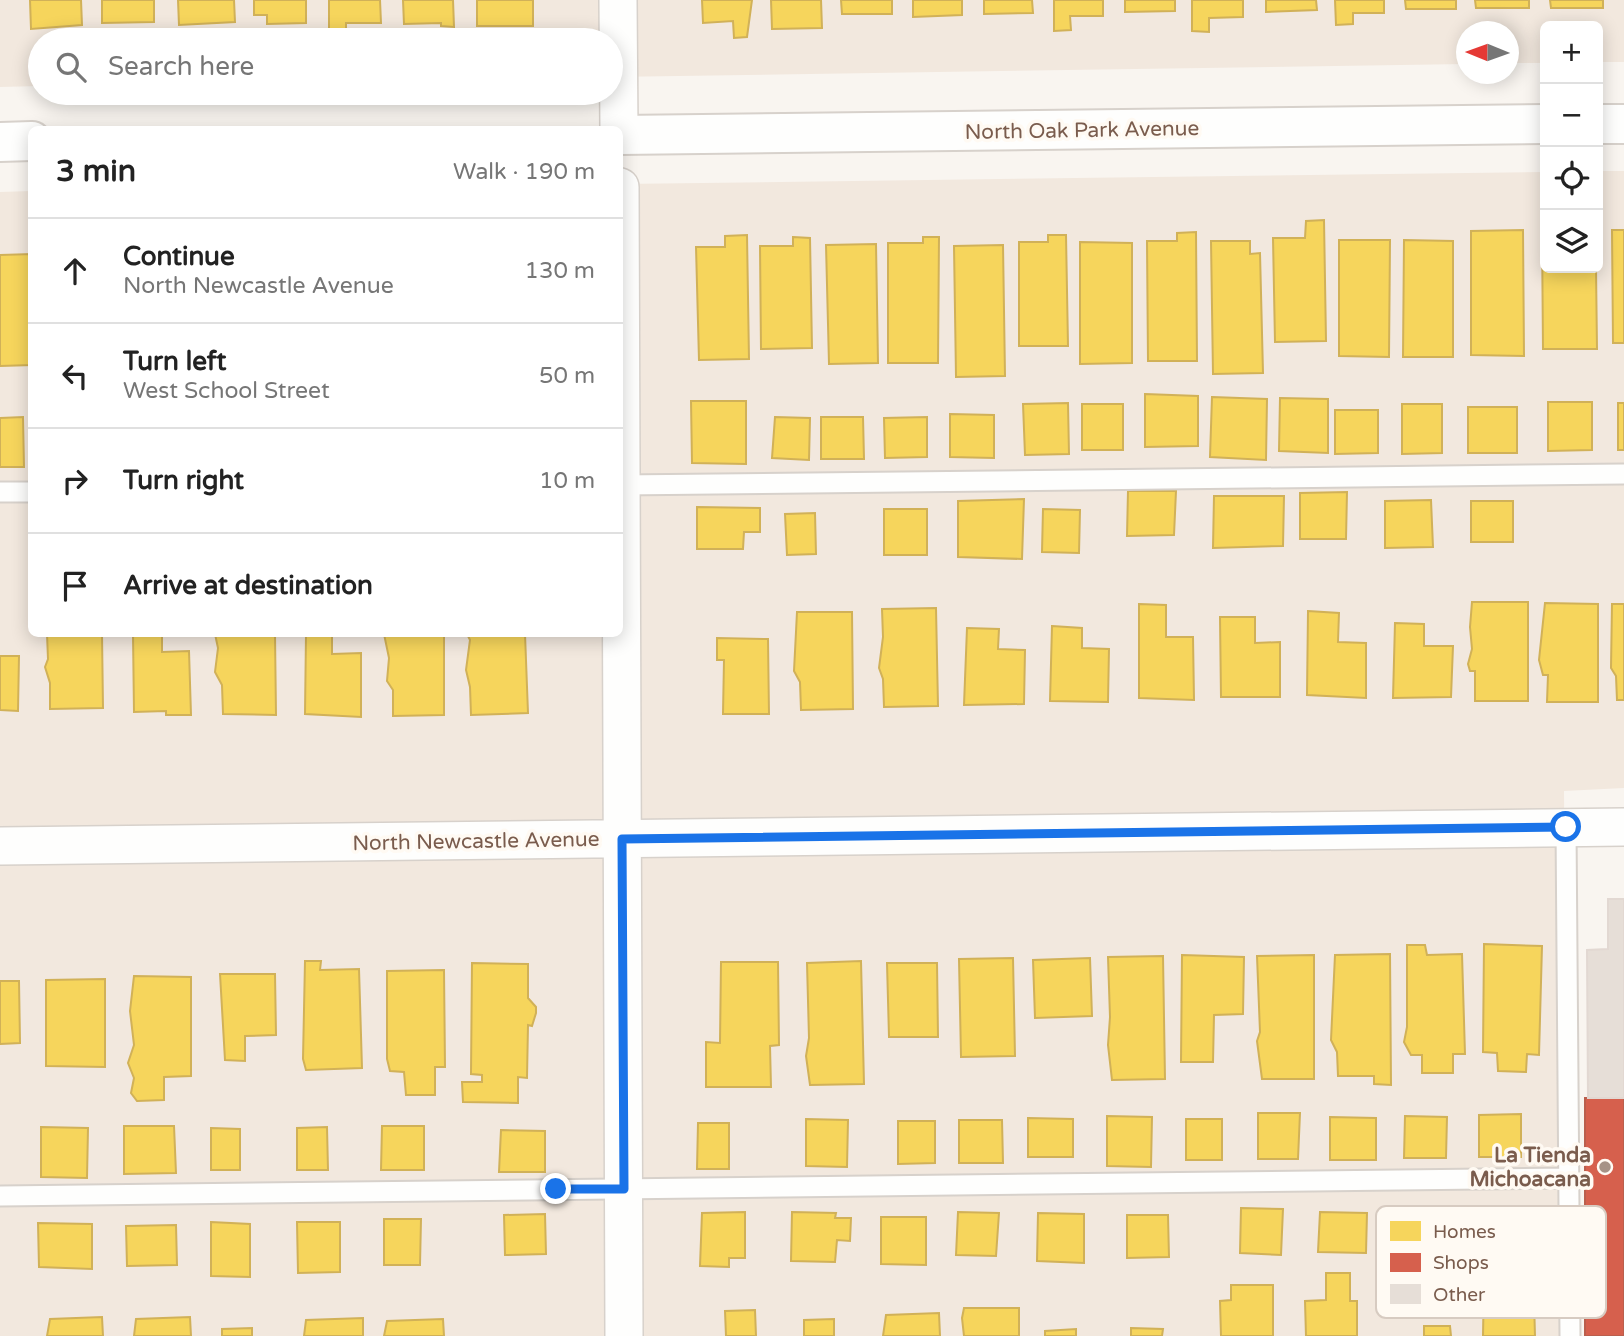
<!DOCTYPE html>
<html lang="en">
<head>
<meta charset="utf-8">
<style>
	body { margin:0; font-family:"Varela Round",sans-serif; background:#f6f6f6; color:#222 }
	.controls { position:absolute; right:21px; top:21px; display:grid; overflow:hidden; border-radius:10px; box-shadow:0 4px 18px #0003 }
	.controls button { width:63px; height:63px; display:grid; place-items:center; padding:0; border:0; border-bottom:2px solid #e0e0e0; background:#fff; color:#222; font:35px sans-serif }
	.compass { position:absolute; left:1456px; top:21px; width:63px; height:63px; border-radius:50%; background:#fff; box-shadow:0 4px 18px #0003; rotate:271deg }
	.stop { position:absolute; width:21px; height:21px; margin:-16px; border:5px solid #1a73e8; border-radius:50%; background:#fff }
	.stop.end { background:#1a73e8; border-color:#fff; box-shadow:0 2px 7px #0008 }
	.list { margin:0; padding:0; list-style:none }
	h2 { display:flex; justify-content:space-between; align-items:center; height:91px; margin:0; padding:0 28px; font-size:30px }
	h2 small { font-size:23px; font-weight:400; color:#767676 }
	.list li { display:grid; grid-template-columns:46px 1fr auto; gap:21px; align-items:center; box-sizing:border-box; height:105px; padding:0 28px; border-top:2px solid #e0e0e0 }
	.list b { display:block; font-size:26px; white-space:nowrap }
	.list p { margin:0; font-size:23px; white-space:nowrap; color:#767676 }
	.list em { font-size:23px; font-style:normal; color:#767676 }
	.icon { flex:none; width:38px; height:38px; fill:none; stroke:currentColor; stroke-width:2; stroke-linecap:round; stroke-linejoin:round }
	.map { position:relative; flex:none; width:1624px; height:1336px; overflow:hidden }
	.search { position:absolute; background:#fff; box-shadow:0 4px 18px #0003; left:28px; top:28px; width:595px; height:77px; display:flex; align-items:center; gap:18px; box-sizing:border-box; padding:0 24px; border-radius:38px; color:#767676; font-size:26px }
	.panel { position:absolute; background:#fff; box-shadow:0 4px 18px #0003; left:28px; top:126px; width:595px; height:511px; border-radius:10px }
	.map>svg:first-child { display:block }
	.residential { fill:#f2e8de }
	.homes { fill:#f6d55c; stroke:#d1b158; stroke-width:2 }
	.shops { fill:#d6604d; stroke:#ba5f4d; stroke-width:2 }
	.building { fill:#e6ded7; stroke:#e2d8d2; stroke-width:2 }
	.lines { fill:none; stroke-linecap:round; stroke-linejoin:round }
	.service-casing { stroke:#d7d1cb; stroke-width:23 }
	.minor-casing { stroke:#d7d1cb; stroke-width:40 }
	.tertiary-casing { stroke:#d7d1cb; stroke-width:42 }
	.service { stroke:#fefefd; stroke-width:19 }
	.minor { stroke:#fefefd; stroke-width:37 }
	.tertiary { stroke:#fefefd; stroke-width:38 }
	.route { stroke:#1a73e8; stroke-width:9 }
	.poi-dot { fill:#a69286; stroke:#fffaf3; stroke-width:2.5 }
	.labels { text-anchor:middle; stroke-width:7; stroke-linejoin:round; paint-order:stroke }
	.street-label { font-size:21px; fill:#7a5c4d; stroke:#fffaf3 }
	.poi-label { font-size:21px; font-weight:bold; fill:#7a5c4d; stroke:#fffaf3; text-anchor:end }
	.key { fill:#fffaf3; stroke:#d7cbc1; stroke-width:2 }
	.key-label { font-size:19px; fill:#7a5c4d }
</style>
</head>
<body>
<div class="map">
<svg width="1624" height="1336" viewBox="0 0 1624 1336">
	<rect width="100%" height="100%" fill="#f9f5f0"/>
	<path class="residential" d="M0,0H1624V62H1598V26H1545V63H1509L1508,32H1466V64L611,77V40H40V86L0,87Z
		M1598,171H1624V788L1564,791L1568,1336H0V192L31,191L32,634H620V184L1545,172V268H1598Z"/>
	<path class="homes" d="M30,0H81L82,25L31,29Z
		M102,0H154V22L102,23Z
		M178,0H234L235,22L179,25Z
		M254,0H306V23L267,24V15H254Z
		M329,0H380L381,23H346V31H329Z
		M403,0H453L454,27L441,26V23L404,24Z
		M477,0H533V26H477Z
		M702,0H752L747,37L734,38L733,21L703,23Z
		M771,0H821L822,28L772,29Z
		M841,0H892V14H842Z
		M913,0H962V15L913,17Z
		M984,0H1032L1033,13L984,14Z
		M1054,0H1103V16H1070L1071,30L1054,31Z
		M1125,0H1175V11L1125,12Z
		M1192,0H1243V17L1209,18V32L1192,31Z
		M1266,0H1316L1317,10L1266,12Z
		M1335,0H1384V13H1353V24L1336,25Z
		M1405,0H1456V9H1406Z
		M1475,0H1529V8H1476Z
		M1550,0H1603V8H1551Z
		M1324,220L1326,341L1275,342L1273,238H1305L1306,221Z
		M1545,229V268H1596L1597,349H1543L1542,230Z
		M1523,230L1524,356L1471,355V231Z
		M1612,230H1624V343H1613Z
		M1196,232L1197,361H1148L1147,241H1177V233Z
		M747,235L749,359L699,360L696,247H725V236Z
		M1048,235H1066L1068,346H1019V242H1048Z
		M793,237L810,238L812,348L761,349L760,246H793Z
		M923,237H939L938,363H888V243H923Z
		M1339,240H1390L1389,357L1339,356Z
		M1404,240L1453,241V357H1403Z
		M1211,241H1250V254L1260,253L1263,373L1213,374Z
		M1080,242L1132,243V363L1080,364Z
		M876,244L878,363L829,364L826,245Z
		M1003,245L1005,376L956,377L954,246Z
		M32,254V365L0,366V255Z
		M1145,394L1198,396V446L1145,447Z
		M1212,397L1267,399L1266,460L1210,457Z
		M1280,398L1328,399V453L1279,451Z
		M691,401H746V464L692,463Z
		M1548,402H1592V450L1548,451Z
		M1068,403L1069,454L1025,455L1023,404Z
		M1618,403H1624V450H1618Z
		M1082,404H1123V450H1082Z
		M1402,404H1442V453L1402,454Z
		M1468,407H1517V453H1468Z
		M1335,410H1378V453L1335,454Z
		M950,414L994,415V458L950,457Z
		M23,417L24,467H0V418Z
		M775,417L810,418L809,460L772,458Z
		M821,417H863L864,459H821Z
		M927,417V457L885,458L884,418Z
		M1128,491H1176L1174,535L1127,536Z
		M1347,492L1346,539H1300V493Z
		M1214,496H1284L1283,546L1213,548Z
		M1024,499L1022,559L958,557V501Z
		M1431,500L1433,547L1385,548V501Z
		M1471,501H1513V542H1471Z
		M697,507L760,508V532H744L743,549H697Z
		M884,509H927V555H884Z
		M1043,509L1080,510L1079,553L1042,552Z
		M815,513L816,554L787,555L785,514Z
		M1472,602H1528V701H1475V671H1470L1468,664L1472,649L1470,627Z
		M1545,603L1598,604V702H1547L1548,675H1543L1539,660Z
		M1139,604L1166,605V637H1193L1194,700L1139,698Z
		M1612,604H1624V700H1617L1616,676L1611,668Z
		M936,608L938,706L884,707L883,679L879,668L883,637L882,609Z
		M1308,611L1339,613L1338,642L1366,643V698L1307,695Z
		M797,612H852L853,709L801,710L800,682L794,671Z
		M1220,617H1255V643L1280,642V697H1221Z
		M1395,623L1424,624V646H1453L1451,697L1393,698Z
		M1052,626L1082,628V648L1109,649L1108,702L1050,701Z
		M967,628L999,629L998,649L1025,650L1024,704L964,705Z
		M47,634H102L103,708L50,709V683L45,667L48,659Z
		M133,634H162V652L189,651L191,715H166V711L134,712Z
		M215,634H275L276,715L223,714L222,685L215,672L218,648Z
		M306,634H332V654L361,653V717L305,714Z
		M384,634H444V715L393,716V690L387,681L389,658Z
		M467,634H525L528,713L471,715L470,687L466,670L470,640Z
		M717,638L768,639L769,714H723L724,660H717Z
		M0,656H19L18,711L0,710Z
		M1484,944L1542,946L1539,1055L1527,1054L1526,1072L1498,1071L1497,1053L1483,1052Z
		M1407,945H1425L1427,955L1462,954L1465,1054H1453V1073H1422V1055H1411L1404,1042L1407,1027Z
		M1390,954L1391,1085L1374,1084V1076H1338L1337,1052L1331,1040L1335,955Z
		M1182,955L1244,957L1243,1014L1214,1015L1213,1062H1181Z
		M1314,955V1079H1262L1257,1041L1260,1032L1257,956Z
		M1163,956L1165,1079L1112,1080L1108,1045L1110,1017L1108,957Z
		M1013,958L1015,1056L961,1057L959,959Z
		M1090,958L1092,1016L1035,1018L1033,960Z
		M305,961H321L320,970L359,969L362,1068L306,1070L303,1059Z
		M861,961L864,1084L810,1085L806,1056L809,1038L807,963Z
		M721,962H778L779,1045L770,1046L771,1087H706V1042L720,1043Z
		M472,963L528,964V998L536,1007V1013L532,1026L528,1025L527,1078L518,1077V1103L463,1102L462,1082H482V1075L471,1074Z
		M887,963H937L938,1037H889Z
		M444,970L445,1067H435V1095H406L404,1072L390,1071L387,1059V971Z
		M220,974H275L276,1035L245,1036V1061L225,1060Z
		M134,976L191,977V1076L164,1077V1100L137,1101L131,1093L134,1078L128,1063L134,1045L130,1011Z
		M105,979V1067L46,1066V980Z
		M0,981H19L20,1043L0,1044Z
		M1258,1113H1300L1298,1159H1258Z
		M1521,1114V1157H1479V1115Z
		M1107,1116L1152,1117L1151,1167L1107,1166Z
		M1405,1116L1447,1117L1446,1158H1404Z
		M1330,1117L1376,1118V1160H1330Z
		M1028,1118L1073,1119V1157H1028Z
		M806,1119L848,1120L847,1167L806,1166Z
		M1186,1119H1222V1160H1186Z
		M959,1120H1002L1003,1163H959Z
		M898,1121H935V1163L898,1164Z
		M698,1123H729V1169H697Z
		M124,1126H174L176,1173L124,1174Z
		M382,1126H424V1170H381Z
		M41,1127L88,1128L87,1178L41,1177Z
		M327,1127L328,1170H297V1128Z
		M211,1128L240,1129V1170H211Z
		M501,1130L545,1131V1172H499Z
		M1241,1208L1283,1209L1281,1255L1240,1253Z
		M745,1212V1258H729V1267L700,1266L702,1213Z
		M792,1212L836,1213L835,1218H851L850,1241L837,1240L835,1262L791,1261Z
		M958,1212L999,1213L996,1256L956,1255Z
		M1320,1212L1367,1213L1366,1253L1318,1252Z
		M1038,1213L1084,1214V1263L1037,1261Z
		M545,1214L546,1254L505,1255L504,1215Z
		M1127,1215H1168L1169,1257L1127,1258Z
		M881,1217H926V1265L881,1264Z
		M384,1219H421L420,1265H384Z
		M211,1222L250,1224V1277L211,1276Z
		M297,1222H340V1272L298,1273Z
		M38,1223L92,1224V1269L39,1267Z
		M176,1225L177,1265L127,1266L126,1226Z
		M1326,1273H1350V1301H1357V1336H1306L1305,1301L1326,1300Z
		M1514,1279V1300H1534L1535,1336H1483L1484,1280Z
		M1231,1285H1273V1336H1221L1220,1301L1231,1300Z
		M964,1308H1019V1336H964L962,1318Z
		M755,1310L756,1336H726L725,1311Z
		M939,1313L940,1336H883L886,1315Z
		M102,1317L103,1336H47L50,1319Z
		M190,1317L191,1336H134L136,1319Z
		M363,1318V1336H304L306,1320Z
		M443,1319L444,1336H384L387,1321Z
		M834,1319V1336H804V1320Z
		M1424,1326H1450L1451,1336H1424Z
		M252,1328V1336H222V1329Z
		M1131,1328L1163,1329L1162,1336H1131Z
		M1076,1329V1336H1045V1331Z"/>
	<path class="shops" d="M1585,1098H1624V1336H1585Z"/>
	<path class="building" d="M1608,899H1624V1098H1588L1587,950L1608,949Z"/>
	<g class="lines">
		<g class="service-casing">
			<path id="service" d="M620,485L1624,474
				M0,492H32
				M1566,827L1570,1336
				M0,1196L1568,1178"/>
		</g>
		<g class="minor-casing">
			<path id="minor" d="M618,0L619,130
				M620,187L624,1336
				M0,846L1624,827"/>
		</g>
		<g class="tertiary-casing">
			<path id="tertiary" d="M1598,124H1624
				M620,135L1545,124
				M0,142L32,141"/>
		</g>
		<use href="#service" class="service"/>
		<use href="#minor" class="minor"/>
		<use href="#tertiary" class="tertiary"/>
	</g>
	<g class="lines">
		<path class="route" d="M556,1189H624L622,839L1566,827"/>
	</g>
	<circle class="poi-dot" cx="1605" cy="1167" r="7"/>
	<g class="labels">
		<g class="street-label">
			<text transform="translate(1082 130) rotate(-1)" y="7">North Oak Park Avenue</text>
			<text transform="translate(476 841) rotate(-1)" y="7">North Newcastle Avenue</text>
		</g>
		<g class="poi-label">
			<text x="1591" y="1162">La Tienda<tspan x="1591" dy="24">Michoacana</tspan></text>
		</g>
	</g>
	<rect x="1376" y="1206" width="230" height="112" rx="10" class="key"/>
	<rect x="1390" y="1221" width="31" height="20" fill="#f6d55c"/>
	<rect x="1390" y="1253" width="31" height="19" fill="#d6604d"/>
	<rect x="1390" y="1284" width="31" height="20" fill="#e6ded7"/>
	<g class="key-label">
		<text x="1433" y="1238">Homes</text>
		<text x="1433" y="1269">Shops</text>
		<text x="1433" y="1301">Other</text>
	</g>
</svg>
<div class="controls">
<button>+</button>
<button>−</button>
<button><svg class="icon" aria-label="locate" viewBox="0 0 24 24"><circle cx="12" cy="12" r="6"/><path d="M12 2v4M12 18v4M2 12h4M18 12h4"/></svg></button>
<button><svg class="icon" aria-label="layers" viewBox="0 0 24 24"><path d="M12 4l9 5-9 5-9-5zM3 14l9 5 9-5"/></svg></button>
</div>
<svg class="compass" viewBox="-18 -18 36 36"><path d="M0-13l5 13h-10z" fill="#e53935"/><path d="M0 13l5-13h-10z" fill="#767676"/></svg>
<div class="stop" style="left:1566px;top:827px"></div>
<div class="stop end" style="left:556px;top:1189px"></div>
<div class="search"><svg class="icon" aria-label="search" viewBox="0 0 24 24"><circle cx="10" cy="10" r="6"/><path d="M15 15l6 6"/></svg>Search here</div>
<section class="panel">
<h2>3 min<small>Walk · 190 m</small></h2>
<ul class="list">
<li><svg class="icon" aria-label="ahead" viewBox="0 0 24 24"><path d="M12 20V5M6 11l6-6 6 6"/></svg><div><b>Continue</b><p>North Newcastle Avenue</p></div><em>130 m</em></li>
<li><svg class="icon" aria-label="left" viewBox="0 0 24 24"><path d="M17 20v-9H6M10 6l-5 5 5 5"/></svg><div><b>Turn left</b><p>West School Street</p></div><em>50 m</em></li>
<li><svg class="icon" aria-label="right" viewBox="0 0 24 24"><path d="M7 20v-9h11M14 6l5 5-5 5"/></svg><div><b>Turn right</b></div><em>10 m</em></li>
<li><svg class="icon" aria-label="arrive" viewBox="0 0 24 24"><path d="M6 21V4h12l-3 4 3 4H6"/></svg><div><b>Arrive at destination</b></div></li>
</ul>
</section>
</div>
</body>
</html>
